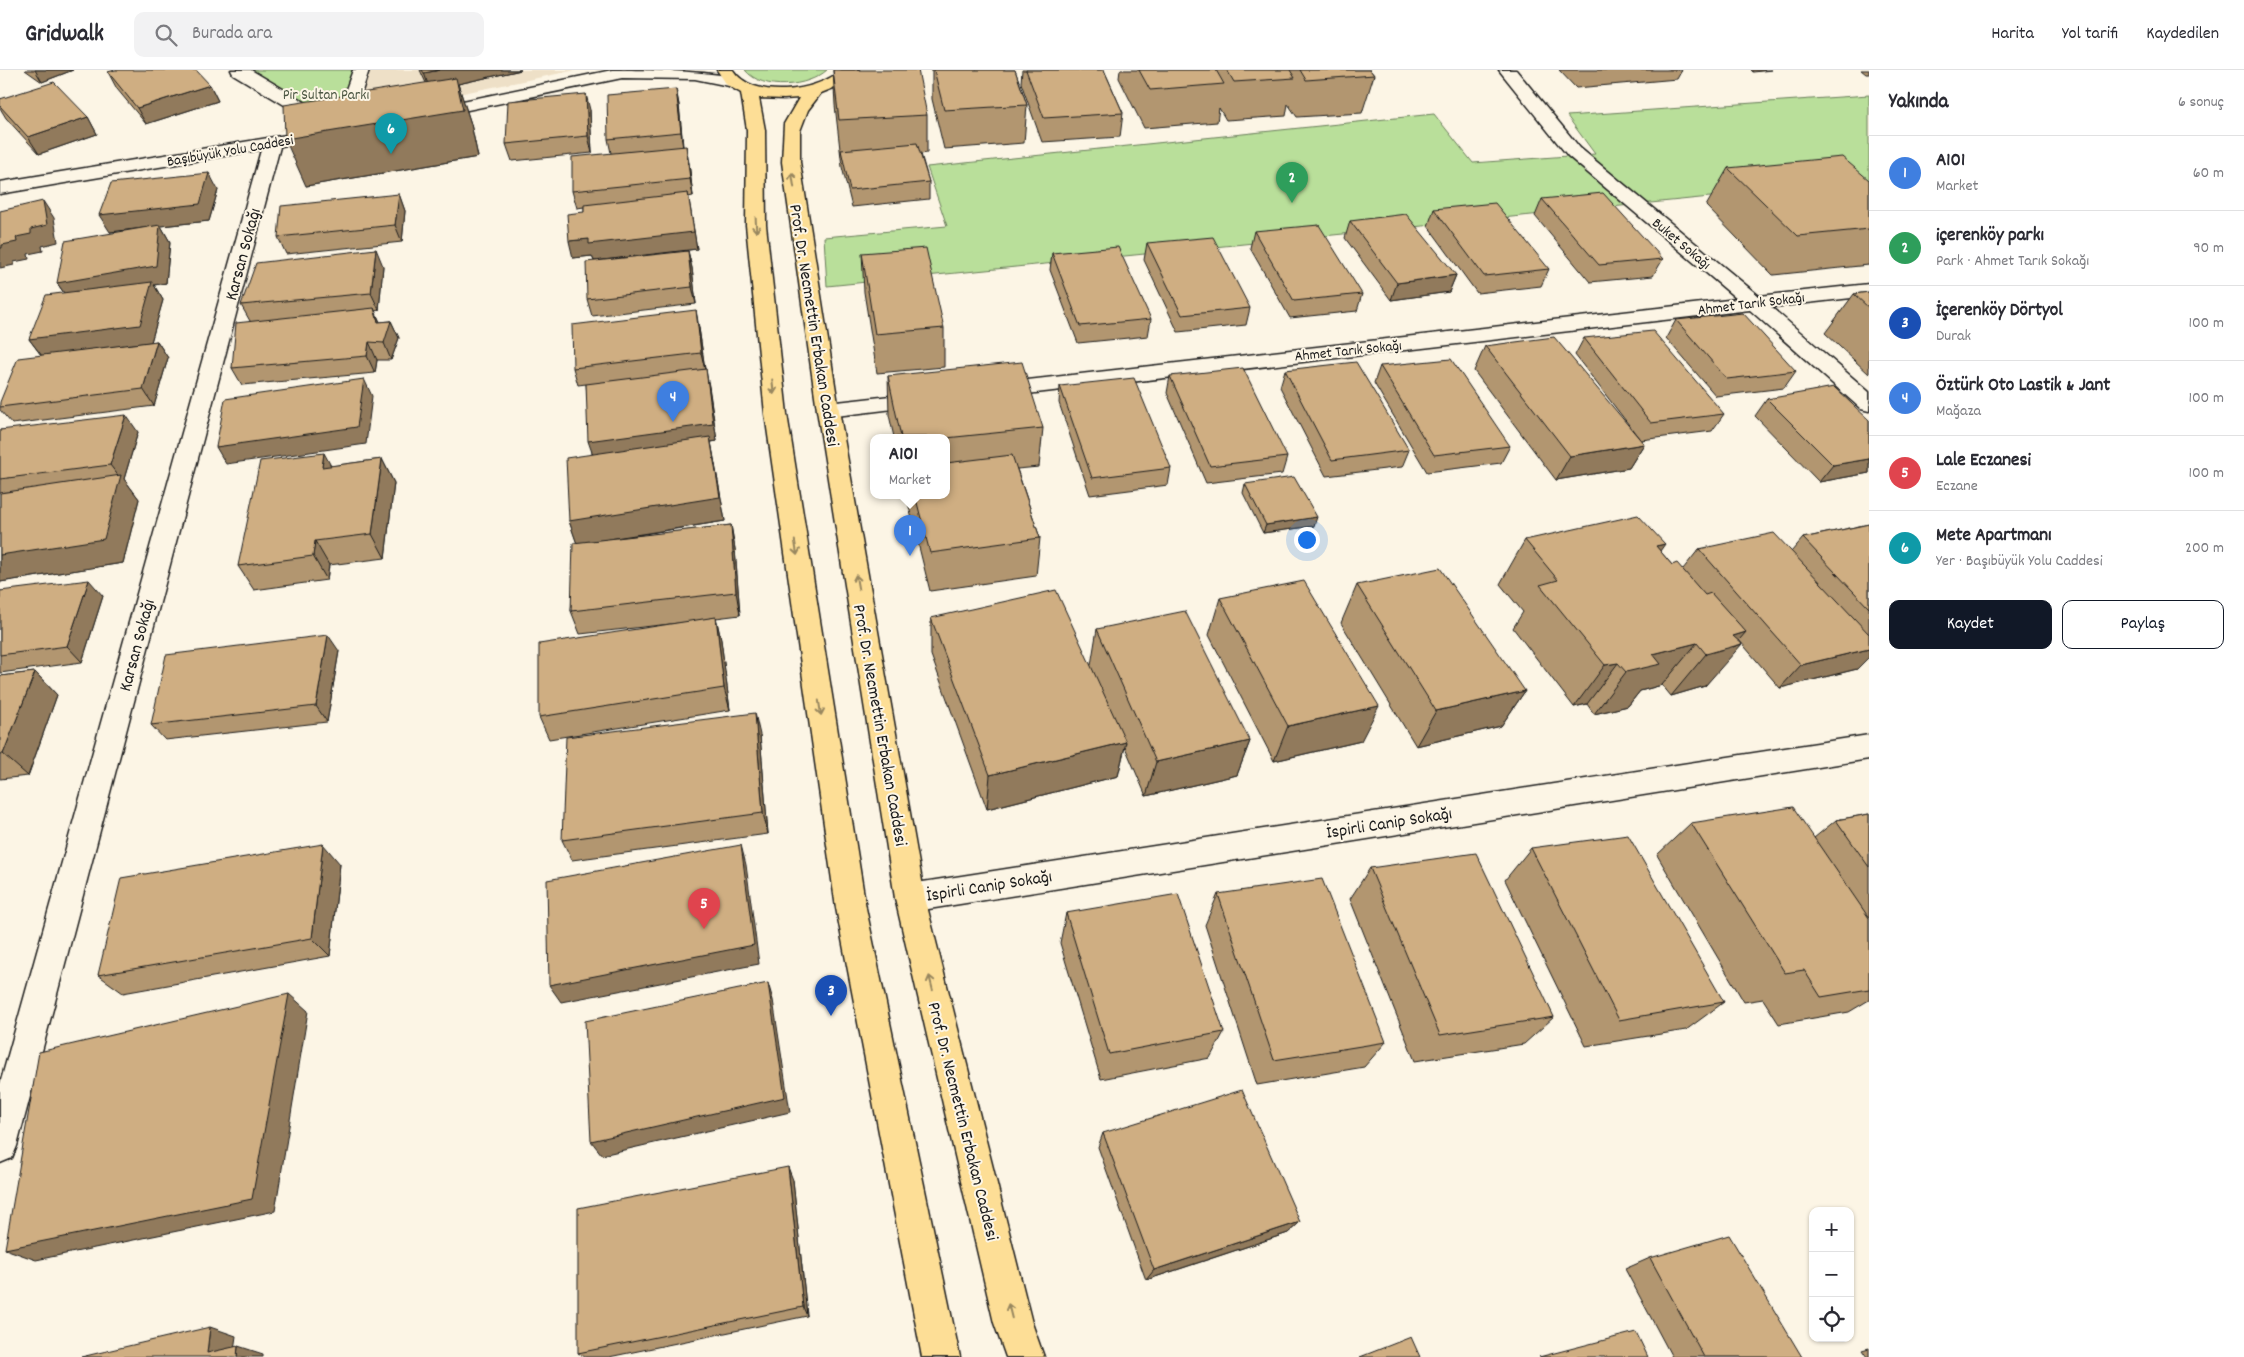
<!DOCTYPE html>
<html lang="tr">
<head>
<meta charset="utf-8">
<style>
	body { margin:0; font-family:Dekko,sans-serif; background:#f2f2f3; color:#2b2b33 }
	.controls { position:absolute; right:15px; bottom:15px; display:grid; overflow:hidden; border-radius:10px; box-shadow:0 1px 4px #0004 }
	.controls button { width:45px; height:45px; display:grid; place-items:center; padding:0; border:0; border-bottom:1px solid #e1e1e2; background:#fff; color:#2b2b33; font:25px sans-serif }
	.you { position:absolute; left:1306px; top:469px; width:18px; height:18px; margin:-12px; border:4px solid #fff; border-radius:50%; background:#1a73e8; box-shadow:0 0 0 8px #1a73e833 }
	.badge { display:grid; place-items:center; width:32px; height:32px; border-radius:50%; background:#111827; color:#fff; font-size:16px; font-weight:700 }
	.pin { position:absolute; translate:-50% -41px; filter:drop-shadow(0 1px 2px #0008) }
	.pin::after { content:''; position:absolute; top:26px; width:18px; height:15px; background:inherit; clip-path:polygon(0 0,100% 0,50% 100%) }
	.popup { position:absolute; left:870px; top:364px; width:80px; height:65px; box-sizing:border-box; display:grid; place-content:center; border-radius:10px; background:#fff; filter:drop-shadow(0 1px 4px #0005); font-size:16px; white-space:nowrap; color:#7c7c81 }
	.popup b { font-size:19px; color:#2b2b33 }
	.popup::after { content:''; position:absolute; left:50%; top:100%; margin-left:-10px; border:10px solid transparent; border-top-color:#fff }
	.list { margin:0; padding:0; list-style:none }
	h2 { display:flex; justify-content:space-between; align-items:center; height:65px; margin:0; padding:0 20px; font-size:21px }
	h2 small { font-size:16px; font-weight:400; color:#7c7c81 }
	.list li { display:grid; grid-template-columns:32px 1fr auto; gap:15px; align-items:center; box-sizing:border-box; height:75px; padding:0 20px; border-top:1px solid #e1e1e2 }
	.list b { display:block; font-size:19px; white-space:nowrap }
	.list p { margin:0; font-size:16px; white-space:nowrap; color:#7c7c81 }
	.list em { font-size:16px; font-style:normal; color:#7c7c81 }
	.actions { display:flex; gap:10px; padding:15px 20px }
	.actions a { flex:1; padding:11px 0; border:1px solid #111827; border-radius:10px; text-align:center; font-size:18px; color:#111827 }
	.actions .main { background:#111827; color:#fff }
	.icon { flex:none; width:28px; height:28px; fill:none; stroke:currentColor; stroke-width:2; stroke-linecap:round; stroke-linejoin:round }
	.map { position:relative; flex:none; width:1869px; height:1287px; overflow:hidden }
	header { display:flex; align-items:center; gap:30px; box-sizing:border-box; height:70px; padding:0 25px; background:#fff; border-bottom:1px solid #e1e1e2 }
	header strong { font-size:24px }
	nav { display:flex; gap:28px; margin-inline-start:auto; font-size:18px }
	.search { width:350px; height:45px; background:#f2f2f3; display:flex; align-items:center; gap:12px; box-sizing:border-box; padding:0 18px; border-radius:10px; color:#7c7c81; font-size:19px }
	main { display:flex }
	aside { flex:1; background:#fff }
	.map>svg:first-child { display:block }
	.built { fill:#eee0c7 }
	.green { fill:#b9df9a; stroke:#6a7e5b }
	.lines { fill:none; stroke-linecap:round; stroke-linejoin:round }
	.minor-casing { stroke:#1c1c1c; stroke-width:3 }
	.secondary-casing { stroke:#1c1c1c; stroke-width:3 }
	.primary-casing { stroke:#1c1c1c; stroke-width:3 }
	.minor { fill:#fcf5e5; fill-rule:evenodd }
	.secondary { fill:#fcf5e5; fill-rule:evenodd }
	.primary { fill:#fdde96; fill-rule:evenodd }
	.wall { fill:#b29670; stroke:#1c1c1c }
	.shaded-wall { fill:#917a5b; stroke:#1c1c1c }
	.building { fill:#cfae82; stroke:#1c1c1c }
	.oneway { stroke:#98875f }
	.labels { text-anchor:middle; stroke-width:4; stroke-linejoin:round; paint-order:stroke }
	.far-park-label { font-size:15px; fill:#4b5642; stroke:#fcf5e5 }
	.far-street-label { font-size:15px; fill:#1c1c1c; stroke:#fcf5e5 }
	.street-label { font-size:18px; fill:#1c1c1c; stroke:#fcf5e5 }
</style>
</head>
<body>
<header>
<strong>Gridwalk</strong>
<div class="search"><svg class="icon" aria-label="search" viewBox="0 0 24 24"><circle cx="10" cy="10" r="6"/><path d="M15 15l6 6"/></svg>Burada ara</div>
<nav><a>Harita</a><a>Yol tarifi</a><a>Kaydedilen</a></nav>
</header>
<main>
<div class="map">
<svg width="1869" height="1287" viewBox="0 0 1869 1287">
	<rect width="100%" height="100%" fill="#fcf5e5"/>
	<filter id="ink" filterUnits="userSpaceOnUse"><feTurbulence type="fractalNoise" baseFrequency=".02" numOctaves="2"/><feDisplacementMap in="SourceGraphic" scale="10" xChannelSelector="R" yChannelSelector="G"/><feConvolveMatrix kernelMatrix="1 2 1 2 8 2 1 2 1" color-interpolation-filters="sRGB"/></filter>
	<g filter="url(#ink)">
		<path class="built" d="M337,0H576L278,61L317,38Z"/>
		<path class="green" d="M239,0H361L340,61Z
			M745,0H827C808,17 763,22 745,0Z
			M1869,25V111L827,216L824,167L947,156L927,97L1434,44L1473,93L1595,84L1567,46Z"/>
		<g class="lines">
			<g class="minor-casing">
				<path id="minor" d="M231,0H251L335,50L353,0H369L349,61L346,65H334L233,4Z
					M1499,0H1516L1580,78L1759,226L1869,214V226L1771,237L1869,322V341L1861,339L1750,240L993,328L985,326L982,321L985,316L993,314L1737,229L1568,86Z
					M272,68L278,69L281,73L17,1076L12,1088L0,1093V1014L263,73L266,69Z
					M926,322L934,324L937,329L934,334L828,347L820,345L817,340L820,335L828,333Z
					M1869,665V689L910,842L899,838L895,828L899,818L910,814Z"/>
			</g>
			<g class="secondary-casing">
				<path id="secondary" d="M612,0C635,0 730,0 742,12L740,16L734,17L695,9L622,8L429,48L423,47L420,43L423,39L429,38Z
					M323,59L329,60L332,64L329,68L0,124V112Z"/>
			</g>
			<g class="primary-casing">
				<path id="primary" d="M717,0H733C753,31 817,22 841,0H859L846,13L821,23L808,40L800,61V92L839,340L925,828L1032,1253L1044,1287H1006L994,1253L895,828L817,340L782,92L784,54L799,28L784,29L759,28L765,60L766,155L787,344L866,838L960,1287H922L836,838L765,344L746,155L747,60L741,23L727,15Z"/>
			</g>
			<use href="#minor" class="minor"/>
			<use href="#secondary" class="secondary"/>
			<use href="#primary" class="primary"/>
		</g>
		<path class="wall" d="M25,0H73L42,12Z
			M420,0H521L458,14L471,54L478,87L306,116L426,13Z
			M833,0L927,45V83L921,84L929,112V129L852,137L842,97L835,35Z
			M932,0H1015L1027,35L1024,73L944,79L932,29Z
			M1022,0H1104L1123,43L1120,67L1042,72L1021,13Z
			M1120,0H1370L1374,5L1362,43L1297,47L1288,34L1286,46L1226,50L1219,38L1217,52L1144,58L1119,8Z
			M1559,0H1682L1677,9L1576,18Z
			M1751,0H1772L1753,2Z
			M1861,0H1869V4H1866Z
			M108,2L210,15L218,31L146,54L117,19Z
			M676,19L679,35L683,76L689,93L693,126L688,127L697,179L594,191L592,186L573,188L584,142V137L577,138L572,121L611,83L608,69Z
			M0,29L88,47L97,64L39,84L6,48L0,38Z
			M590,40L592,83L512,91L506,74Z
			M1728,98L1869,110V195L1773,205L1706,136Z
			M218,120L209,151L161,156L170,172L166,213L154,215L163,230L151,272L157,271L168,288L154,336L12,354L0,340V337L41,285L29,269L64,223L57,213L149,157L110,162Z
			M399,124L405,141L402,172L286,184L278,167Z
			M1542,129L1663,189L1653,206L1590,212L1535,146Z
			M1434,139L1549,199L1541,216L1477,223L1428,156Z
			M1350,151L1456,205L1449,222L1391,230L1345,168Z
			M1254,161L1362,224L1357,241L1290,248L1250,178Z
			M1147,173L1250,238L1246,255L1178,262L1144,190Z
			M688,181L692,198L696,234L592,246L587,229Z
			M862,183L944,258V297L877,303L864,222Z
			M1052,183L1151,249L1148,266L1078,273L1050,200Z
			M383,196L379,240L375,241L380,252L391,251L399,268L391,290H377L375,303L242,315L232,298L250,251L241,235Z
			M1869,222V304L1825,263L1854,224Z
			M1676,250L1796,301L1784,318L1716,326L1666,268Z
			M699,258L705,299L709,316L717,371L711,372L725,451L613,469L731,455L735,479L740,545L716,548L721,570L730,640L549,669L539,647L688,552L580,564L571,541L577,473L569,451L592,384L586,314L578,315L573,298Z
			M1584,268L1724,344L1712,361L1641,370L1644,374L1629,398L1556,410L1474,301L1485,276L1639,368L1575,285Z
			M1380,296L1510,376L1501,393L1427,402L1374,313Z
			M1285,300L1409,380L1402,397L1326,406L1280,317Z
			M888,306L1043,358L1039,397L1017,399L1040,468L1036,506L930,521L909,437V425H946V367H894L889,345Z
			M1170,306L1287,387L1282,404L1206,413L1167,323Z
			M1060,316L1171,398L1168,415L1090,425L1059,333Z
			M1767,329L1869,350V403L1819,412L1755,346Z
			M0,360L138,362L124,409L139,429L123,493L0,512Z
			M382,389L394,413L385,488L329,495L327,510L254,520L238,496L331,396Z
			M1245,414L1314,456L1263,463L1243,423Z
			M1869,454V587L1857,599L1780,618L1739,570L1705,616L1671,626L1662,615L1640,621L1628,636L1594,644L1587,634L1574,637L1513,558L1523,542L1500,514L1525,470L1660,481L1672,495L1683,499L1699,479L1791,482L1803,468Z
			M1357,515L1525,621L1501,656L1416,676L1341,553Z
			M0,521L103,526L82,592L0,603Z
			M1220,528L1361,671L1274,691L1209,565Z
			M931,548L1091,595L1097,559L1250,671L1237,705L1146,726L1125,677L1118,706L987,739L931,585Z
			M339,581L327,652L165,670L151,655Z
			M35,602L57,625L28,706L0,709V606Z
			M760,665L768,764L572,790L562,770Z
			M1869,744V930L1849,942L1779,954L1763,929L1744,932L1657,785L1691,753L1814,768L1836,750Z
			M1531,778L1724,932L1686,960L1586,976L1505,810Z
			M340,794L330,886L123,923L98,905Z
			M1370,798L1554,947L1524,974L1415,991L1350,829Z
			M1218,824L1386,972L1364,997L1257,1015L1205,855Z
			M1066,843L1224,962L1210,988L1101,1009L1060,873Z
			M1103,1063L1300,1152L1288,1163L1146,1210L1098,1077Z
			M793,1110L807,1246L609,1287H585L578,1283Z
			M1650,1188L1802,1287H1672L1625,1199Z
			M1869,1278V1287H1867L1862,1280Z"/>
		<path class="shaded-wall" d="M35,0H73L42,12Z
			M440,0H521L458,14L471,54L478,87L306,116L285,69L430,20L424,3Z
			M210,15L218,31L146,54L137,38Z
			M676,19L679,35L683,79L681,62Z
			M586,24L590,40L592,83L588,66Z
			M88,47L97,64L39,84L28,67Z
			M686,76L689,93L693,126L690,109Z
			M209,103L218,120L209,151L161,156L170,172L166,213L154,215L163,230L151,272L42,286L29,269L69,230L57,213L160,156L110,162L99,145Z
			M688,123L697,179L594,191L592,186L573,188L569,171L589,169Z
			M399,124L405,141L402,172L395,155Z
			M43,131L54,148L58,172L42,176L43,181L28,184L29,189L14,192V195L0,198V178L2,175L31,159Z
			M376,179L383,196L379,240L371,223Z
			M688,181L692,198L696,234L692,217Z
			M1456,205L1449,222L1391,230L1397,213Z
			M374,238L381,255L391,251L399,268L391,290L384,273Z
			M696,240L699,258L705,300L701,283Z
			M157,271L168,288L154,336L143,319Z
			M369,272L377,290L375,303L367,286Z
			M706,299L717,371L711,372L725,451L577,474L569,451L594,388L588,371Z
			M364,309L372,326L366,374L226,394L216,377Z
			M126,345L138,362L124,409L139,429L123,493L0,512V485L120,408L110,395Z
			M1644,374L1629,398L1556,410L1570,386Z
			M324,383L337,407L322,397Z
			M382,389L394,413L385,488L372,464Z
			M1869,389V403L1819,412L1833,395Z
			M1317,447L1314,456L1263,463L1266,455Z
			M731,455L735,479L740,545L736,522Z
			M315,471L329,495L327,510L313,486Z
			M1665,474L1634,518L1656,476Z
			M89,510L103,526L82,592L67,576Z
			M716,547L721,570L730,640L724,618Z
			M1746,562L1733,577L1742,574L1705,616L1671,626L1706,584L1733,566Z
			M328,565L339,581L327,652L316,636Z
			M1697,573L1662,615L1640,621L1628,636L1594,644L1626,602L1653,584Z
			M1869,579V587L1857,599L1780,618L1801,595Z
			M1618,593L1587,634L1574,637L1605,595Z
			M35,602L57,625L28,706L3,684Z
			M1525,621L1501,656L1416,676L1436,641Z
			M1379,636L1361,671L1274,691L1288,656Z
			M755,643L760,665L768,764L763,743Z
			M1250,671L1237,705L1146,726L1156,692Z
			M1126,672L1118,706L987,739L990,705Z
			M323,774L340,794L330,886L312,868Z
			M741,775L746,795L759,894L561,932L549,915Z
			M768,913L773,930L790,1042L602,1085L591,1071Z
			M289,924L308,941L275,1141L36,1190L5,1179Z
			M788,1097L793,1110L807,1246L803,1237Z
			M1300,1152L1288,1163L1146,1210L1154,1200Z
			M210,1257L236,1266L233,1287L207,1283Z
			M238,1276L263,1284V1287H237Z"/>
		<path class="building" d="M115,0H196L210,15L137,38L108,2Z
			M422,0H440L424,3Z
			M833,0H918L927,45L839,50Z
			M934,0H1015L1027,35L944,40Z
			M1026,0H1104L1123,43L1044,48Z
			M1139,0H1216L1224,14L1150,20Z
			M1227,0H1290L1295,8L1234,12Z
			M1300,0H1370L1374,5L1306,10Z
			M456,8L463,40L285,69L284,35Z
			M54,12L88,47L28,67L0,36V29Z
			M676,19L681,62L608,69L607,25Z
			M586,24L588,66L506,74L508,31Z
			M917,73L929,112L850,120L841,80Z
			M686,76L690,109L572,121V87Z
			M1842,87L1869,110V159L1798,166L1728,98Z
			M209,103L200,134L99,145L111,113Z
			M688,123L694,162L589,174V169L569,171L567,144L584,142V135Z
			M1603,123L1663,189L1599,195L1542,129Z
			M399,124L395,155L278,167L281,136Z
			M43,131L47,155L31,159V164L16,167L17,172L2,175V178H0V141Z
			M1495,133L1549,199L1484,206L1434,139Z
			M1406,144L1456,205L1397,213L1350,151Z
			M160,155L156,196L57,213L65,171Z
			M1319,155L1362,224L1294,231L1254,161Z
			M1213,167L1250,238L1182,245L1147,173Z
			M1118,177L1151,249L1080,256L1052,183Z
			M926,178L944,258L875,264L862,183Z
			M376,179L371,223L241,235L256,193Z
			M688,181L692,217L587,229L586,192Z
			M152,212L140,255L29,269L46,225Z
			M1869,222V238L1854,224Z
			M374,238L378,252L391,251L384,273L369,272L367,286L232,298L236,253Z
			M696,240L701,283L573,298L572,255Z
			M1743,243L1796,301L1727,309L1676,250Z
			M1653,261L1724,344L1651,353L1584,268Z
			M1554,267L1644,374L1570,386L1485,276Z
			M157,271L143,319L0,337V332L18,288Z
			M1451,289L1510,376L1434,385L1380,296Z
			M1022,292L1043,358L946,368V367H901L888,306Z
			M1356,292L1409,380L1332,390L1285,300Z
			M1243,298L1287,387L1210,396L1170,306Z
			M706,299L713,354L588,371L586,314Z
			M1134,308L1171,398L1092,408L1060,316Z
			M364,309L357,357L216,377L225,329Z
			M1834,317L1869,350V389L1833,395L1767,329Z
			M126,345L110,395L0,409V360Z
			M710,367L720,427L569,451L566,388Z
			M324,383L322,397L382,389L372,464L315,471L313,486L238,496L260,391Z
			M1012,385L1040,468L930,483L915,425H946V393Z
			M121,405L104,469L0,485V423Z
			M1294,407L1317,447L1266,455L1245,414Z
			M1638,445L1665,474L1656,476L1672,495L1677,493L1705,525L1711,523L1746,562L1733,566L1742,574L1706,584L1697,573L1653,584L1661,594L1626,602L1618,593L1605,595L1540,515L1558,510L1525,470Z
			M1869,454V538L1803,468Z
			M731,455L736,522L571,541L573,473Z
			M1774,463L1869,564V579L1801,595L1699,479Z
			M1440,498L1525,621L1436,641L1357,515Z
			M89,510L67,576L0,585V521Z
			M1304,511L1379,636L1288,656L1220,528Z
			M1056,520L1126,672L990,705L931,548Z
			M1185,541L1250,671L1156,692L1097,559Z
			M716,547L724,618L539,647V574Z
			M328,565L316,636L151,655L166,585Z
			M35,602L3,684H0V606Z
			M755,643L763,743L562,770L566,667Z
			M1793,737L1869,848V919L1821,927L1804,900L1785,903L1691,753Z
			M1869,744V797L1836,750Z
			M1628,765L1724,932L1619,950L1531,778Z
			M323,774L312,868L98,905L121,808Z
			M741,775L754,875L549,915L547,810Z
			M1476,783L1554,947L1440,965L1370,798Z
			M1322,809L1386,972L1274,990L1218,824Z
			M1178,824L1224,962L1109,984L1066,843Z
			M768,913L785,1027L591,1071L585,951Z
			M289,924L252,1129L5,1179L39,982Z
			M1242,1020L1300,1152L1154,1200L1103,1063Z
			M788,1097L803,1237L578,1283V1138Z
			M1729,1165L1802,1287H1704L1650,1188Z
			M210,1257L207,1283L238,1276L237,1287H81Z
			M1636,1262L1648,1287H1539Z
			M1411,1267L1420,1287H1360Z"/>
		<defs><path id="oneway-shaft" d="M-6 0H5M1.5-3L5.5 0L1.5 3" fill="none" stroke-width="1.6" stroke-linecap="round" stroke-linejoin="round" transform="scale(1.25)"/></defs>
		<g class="oneway">
			<use href="#oneway-shaft" transform="translate(793 110) rotate(-99)"/>
			<use href="#oneway-shaft" transform="translate(756 155) rotate(87)"/>
			<use href="#oneway-shaft" transform="translate(773 317) rotate(84)"/>
			<use href="#oneway-shaft" transform="translate(796 478) rotate(81)"/>
			<use href="#oneway-shaft" transform="translate(857 512) rotate(-100)"/>
			<use href="#oneway-shaft" transform="translate(820 638) rotate(81)"/>
			<use href="#oneway-shaft" transform="translate(931 913) rotate(-104)"/>
			<use href="#oneway-shaft" transform="translate(1010 1241) rotate(-104)"/>
		</g>
	</g>
	<g class="labels">
		<g class="far-park-label">
			<text x="326" y="29">Pir Sultan Parkı</text>
		</g>
		<g class="far-street-label">
			<text transform="translate(230 80) rotate(-10)" y="5">Başıbüyük Yolu Caddesi</text>
			<text transform="translate(1682 173) rotate(40)" y="5">Buket Sokağı</text>
			<text transform="translate(1751 233) rotate(-7)" y="5">Ahmet Tarık Sokağı</text>
			<text transform="translate(1348 280) rotate(-6)" y="5">Ahmet Tarık Sokağı</text>
		</g>
		<g class="street-label">
			<text transform="translate(242 184) rotate(-75)" y="6">Karsan Sokağı</text>
			<text transform="translate(815 255) rotate(81)" y="6">Prof. Dr. Necmettin Erbakan Caddesi</text>
			<text transform="translate(136 575) rotate(-75)" y="6">Karsan Sokağı</text>
			<text transform="translate(881 655) rotate(80)" y="6">Prof. Dr. Necmettin Erbakan Caddesi</text>
			<text transform="translate(1389 752) rotate(-9)" y="6">İspirli Canip Sokağı</text>
			<text transform="translate(989 815) rotate(-9)" y="6">İspirli Canip Sokağı</text>
			<text transform="translate(964 1051) rotate(76)" y="6">Prof. Dr. Necmettin Erbakan Caddesi</text>
		</g>
	</g>
</svg>
<div class="controls">
<button>+</button>
<button>−</button>
<button><svg class="icon" aria-label="locate" viewBox="0 0 24 24"><circle cx="12" cy="12" r="6"/><path d="M12 2v4M12 18v4M2 12h4M18 12h4"/></svg></button>
</div>
<div class="you"></div>
<div class="pin badge" style="left:910px;top:486px;background:#3f7fe0">1</div>
<div class="popup"><b>A101</b>Market</div>
<div class="pin badge" style="left:1292px;top:133px;background:#2e9e5b">2</div>
<div class="pin badge" style="left:831px;top:946px;background:#1a4fb4">3</div>
<div class="pin badge" style="left:673px;top:352px;background:#3f7fe0">4</div>
<div class="pin badge" style="left:704px;top:859px;background:#e0444e">5</div>
<div class="pin badge" style="left:391px;top:84px;background:#0f9aa8">6</div>
</div>
<aside>
<h2>Yakında<small>6 sonuç</small></h2>
<ul class="list">
<li><span class="badge" style="background:#3f7fe0">1</span><div><b>A101</b><p>Market</p></div><em>60 m</em></li>
<li><span class="badge" style="background:#2e9e5b">2</span><div><b>içerenköy parkı</b><p>Park · Ahmet Tarık Sokağı</p></div><em>90 m</em></li>
<li><span class="badge" style="background:#1a4fb4">3</span><div><b>İçerenköy Dörtyol</b><p>Durak</p></div><em>100 m</em></li>
<li><span class="badge" style="background:#3f7fe0">4</span><div><b>Öztürk Oto Lastik &amp; Jant</b><p>Mağaza</p></div><em>100 m</em></li>
<li><span class="badge" style="background:#e0444e">5</span><div><b>Lale Eczanesi</b><p>Eczane</p></div><em>100 m</em></li>
<li><span class="badge" style="background:#0f9aa8">6</span><div><b>Mete Apartmanı</b><p>Yer · Başıbüyük Yolu Caddesi</p></div><em>200 m</em></li>
</ul>
<div class="actions"><a class="main">Kaydet</a><a>Paylaş</a></div>
</aside>
</main>
</body>
</html>
